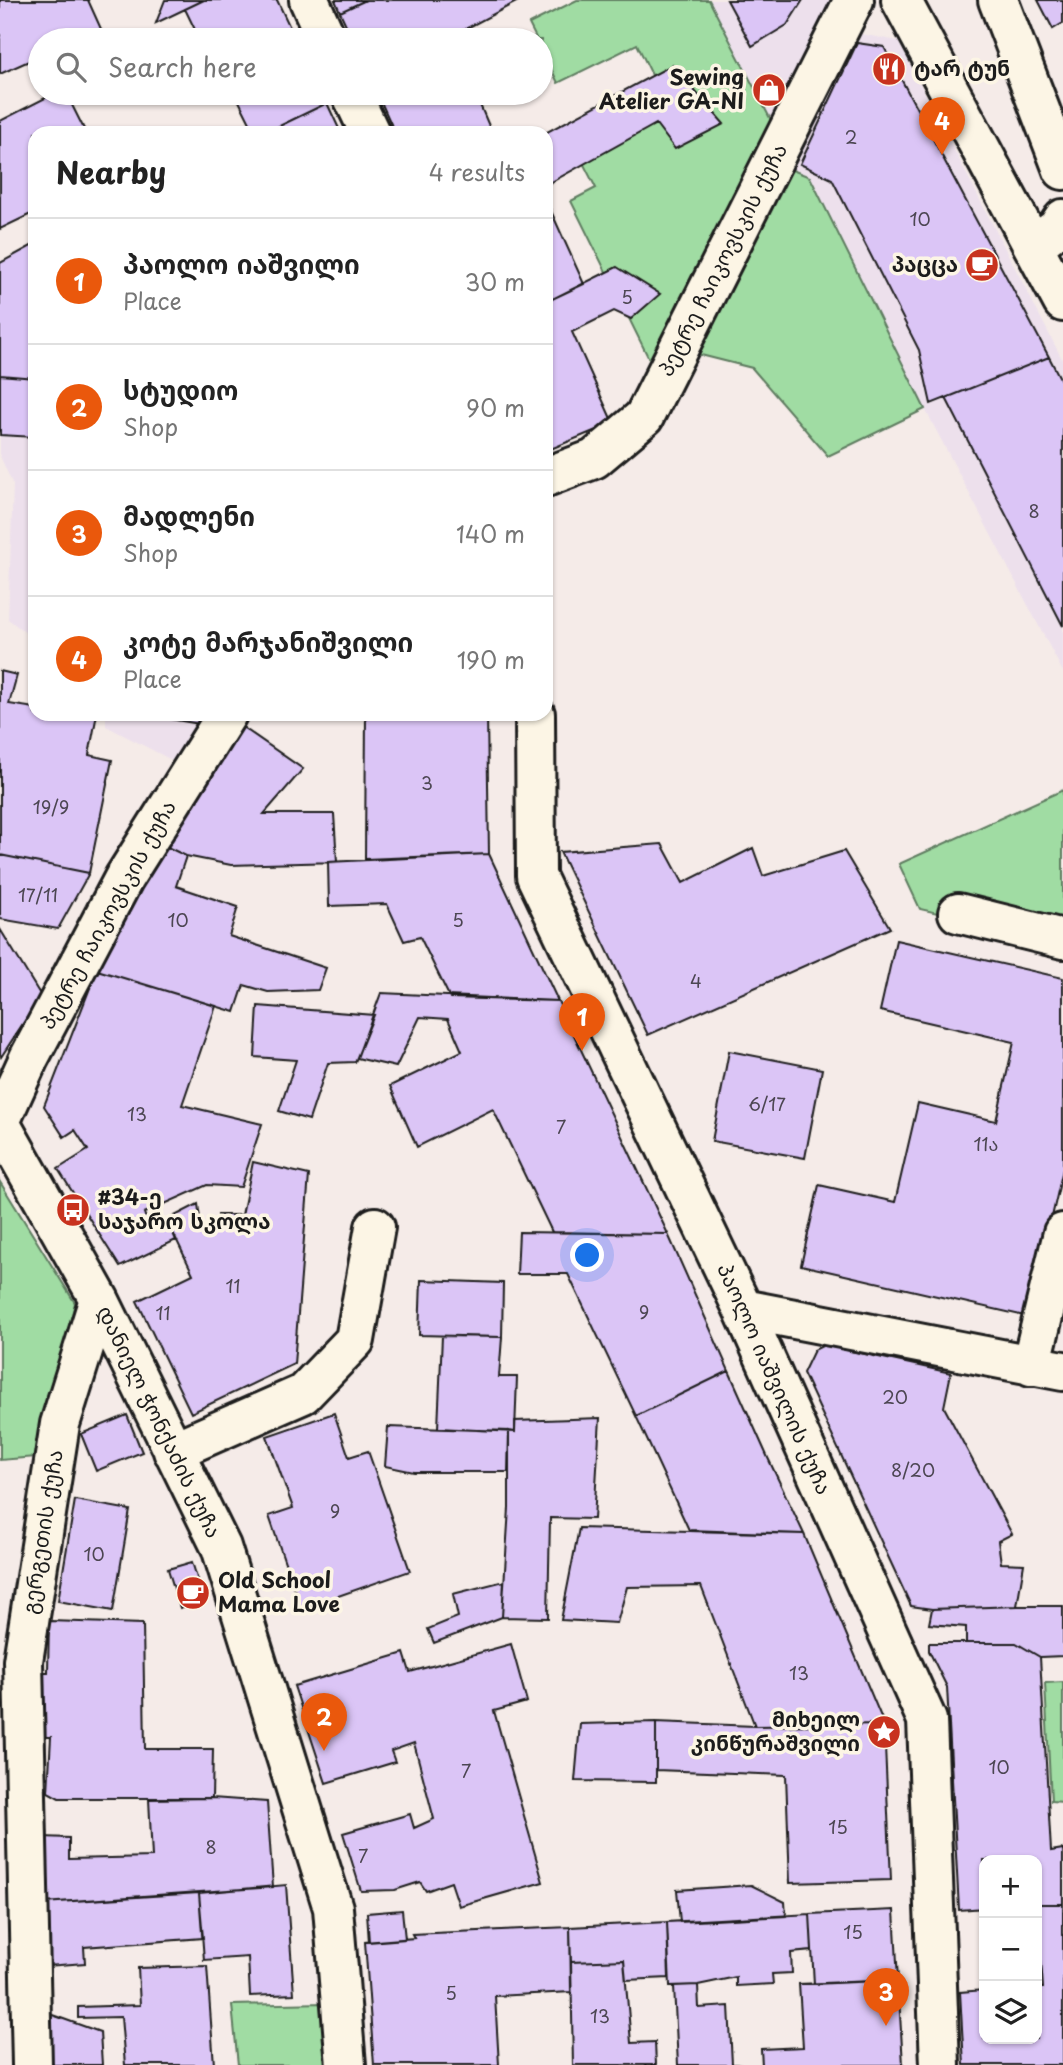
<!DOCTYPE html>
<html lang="en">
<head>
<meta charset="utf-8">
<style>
	body { margin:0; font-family:"Playpen Sans","Noto Sans Georgian",sans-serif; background:#f2f2f2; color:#222 }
	.controls { position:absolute; right:21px; bottom:21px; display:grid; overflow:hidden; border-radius:14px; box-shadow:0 2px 5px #0004 }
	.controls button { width:63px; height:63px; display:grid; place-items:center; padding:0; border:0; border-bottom:2px solid #e0e0e0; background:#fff; color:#222; font:35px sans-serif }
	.you { position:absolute; left:588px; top:1256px; width:24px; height:24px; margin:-18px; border:5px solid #fff; border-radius:50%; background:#1a73e8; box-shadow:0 0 0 10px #1a73e833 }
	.badge { display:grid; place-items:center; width:46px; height:46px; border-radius:50%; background:#ea580c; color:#fff; font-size:23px; font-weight:700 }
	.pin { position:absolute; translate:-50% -58px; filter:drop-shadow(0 2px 4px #0008) }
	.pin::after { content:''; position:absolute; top:37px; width:24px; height:21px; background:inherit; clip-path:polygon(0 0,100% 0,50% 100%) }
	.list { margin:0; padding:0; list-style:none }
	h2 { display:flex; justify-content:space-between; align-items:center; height:91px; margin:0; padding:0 28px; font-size:30px }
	h2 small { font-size:23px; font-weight:400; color:#767676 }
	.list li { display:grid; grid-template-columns:46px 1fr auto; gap:21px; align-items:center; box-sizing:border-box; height:126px; padding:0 28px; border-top:2px solid #e0e0e0 }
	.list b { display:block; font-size:26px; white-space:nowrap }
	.list p { margin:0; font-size:23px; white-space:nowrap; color:#767676 }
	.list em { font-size:23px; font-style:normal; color:#767676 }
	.icon { flex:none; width:38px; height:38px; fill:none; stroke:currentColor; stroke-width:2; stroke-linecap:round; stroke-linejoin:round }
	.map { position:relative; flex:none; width:1063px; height:2065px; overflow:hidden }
	.search { position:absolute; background:#fff; box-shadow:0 2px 5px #0004; left:28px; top:28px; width:525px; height:77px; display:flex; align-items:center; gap:18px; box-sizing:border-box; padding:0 24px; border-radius:38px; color:#767676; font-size:26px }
	.panel { position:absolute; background:#fff; box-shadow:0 2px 5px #0004; left:28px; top:126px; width:525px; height:595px; border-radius:21px }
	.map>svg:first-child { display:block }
	.built { fill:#ede0ec }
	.green { fill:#a0dca3; stroke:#5e7c60; stroke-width:2 }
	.building { fill:#dbc5f6; stroke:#1c1c1c; stroke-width:2 }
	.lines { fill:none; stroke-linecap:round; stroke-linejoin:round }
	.minor-casing { stroke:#1c1c1c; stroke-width:44 }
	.minor { stroke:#fcf5e5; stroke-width:38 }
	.labels { text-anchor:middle; stroke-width:7; stroke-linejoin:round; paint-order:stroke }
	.number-label { font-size:18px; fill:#4c4652 }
	.poi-label { font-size:21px; font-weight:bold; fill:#1c1c1c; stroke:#fcf5e5; text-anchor:start }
	.street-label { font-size:21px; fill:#1c1c1c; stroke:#fcf5e5 }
</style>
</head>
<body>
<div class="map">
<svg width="1063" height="2065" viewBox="0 0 1063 2065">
	<rect width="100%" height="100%" fill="#f5ebe8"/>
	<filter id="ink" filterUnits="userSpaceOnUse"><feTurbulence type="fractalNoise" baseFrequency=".0143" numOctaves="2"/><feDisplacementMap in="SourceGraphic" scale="14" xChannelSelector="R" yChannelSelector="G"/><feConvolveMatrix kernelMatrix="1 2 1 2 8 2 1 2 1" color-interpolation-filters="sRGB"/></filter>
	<g filter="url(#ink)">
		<path class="built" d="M709,0H836L774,126Z
			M850,32L898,41L1063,361V672L925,409L811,177L782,166Z
			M0,375L35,378V640L8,619L13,485L0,456Z
			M106,714H217L183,766L106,726Z"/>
		<path class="green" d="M577,0H709L774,126L654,369L571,201L596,188L578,153L668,108L637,44L558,83L541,48V40H537L529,24Z
			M782,166L810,177L925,409L828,456L752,368L693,353Z
			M1063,790V942L920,909L899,864Z
			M0,1182L75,1303L36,1457L0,1460Z
			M1063,1682V1802L1051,1801L1045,1683Z
			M325,2003L329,2065H238L232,2005Z"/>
		<path class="building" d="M0,0H88L106,40H40V56L0,74Z
			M165,0H204L156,23Z
			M204,0H277L296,40H200L185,9Z
			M335,0H366L340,12Z
			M366,0H520L450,37L451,40H353L340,12Z
			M727,0H803L787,25L752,46Z
			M1038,0H1063V23L1053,29Z
			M857,43L884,47L1049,357L931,404L919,350L832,179L800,164Z
			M672,65L724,124L675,149L656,124L546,185L545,133Z
			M55,93H66L86,133H35V212L0,229V121Z
			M235,93H322L327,103L265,133H255Z
			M377,93H475L492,133H395Z
			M327,103L341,133H265Z
			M546,200L584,284L546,302Z
			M35,244V378L0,375V263Z
			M617,267L660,294L631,319L614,311L572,332L613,423L546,451V302Z
			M1049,357L1063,384V626L946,398Z
			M0,375L35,378V437L0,435Z
			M0,671L17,675L9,704L35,708V714H97L89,755L112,760L89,873L0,855Z
			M141,714H201L200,724Z
			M366,714H487L489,854L365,859Z
			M238,724L303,769L264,814H334L337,862L231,865L186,856L163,845Z
			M662,844L683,883L753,848L763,876L844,851L890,928L648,1035L560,852Z
			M163,845L186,856L176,886L238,907L229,936L326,968L318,990L268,992L244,985L235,1012L97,970Z
			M489,854L558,1001L450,998L420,937L404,941L387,904L329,906L328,862Z
			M0,855L89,873L58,929L0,919Z
			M0,929L41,996L1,1057L0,1054Z
			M896,940L1063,978V1169L1029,1317L801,1265L819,1185L895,1202L918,1103L996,1121L1014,1042L880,1011Z
			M97,970L216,1006L182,1105L262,1124L241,1187L207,1185L144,1213L150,1230L167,1220L176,1240L120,1267L58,1169L88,1150L75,1130L64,1137L44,1106Z
			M381,993L558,1001L668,1234L552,1232L493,1109L417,1147L390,1086L462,1051L448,1019L420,1017L396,1067L357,1058Z
			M258,1006L374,1015L355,1062L328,1063L309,1120L279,1111L296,1060L255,1057Z
			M729,1051L822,1069L805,1158L712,1141Z
			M253,1162L309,1175L294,1364L191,1413L137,1301L193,1274L167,1220L198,1204L201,1225L219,1229L218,1215H242Z
			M519,1232L668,1234L729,1371L636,1416L568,1274H517Z
			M421,1280L503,1283L502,1337L419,1335Z
			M442,1336L502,1337L499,1377H517L515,1432L438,1428Z
			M824,1345L951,1373L944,1407L1012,1534L998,1541L1001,1563L1024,1564L1017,1606L932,1609L911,1606L803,1373L814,1350Z
			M729,1371L768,1458L804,1534L689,1530L636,1416Z
			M334,1413L349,1457L368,1451L410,1571L301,1609L269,1516L293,1508L267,1436Z
			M127,1415L142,1452L96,1471L81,1434Z
			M600,1418L594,1519L550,1518L548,1618L502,1617L509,1508V1431L515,1432V1421Z
			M388,1427L509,1431L508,1472H414L385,1466Z
			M75,1500L130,1510L113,1611L58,1601Z
			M579,1528L804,1534L884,1724L755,1726L701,1586L627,1587L617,1623L561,1620Z
			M192,1562L204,1600L180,1608L168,1569Z
			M504,1581L502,1617L434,1643L428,1629L458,1617L453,1594Z
			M1017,1606H1063V1656L1040,1657L1016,1643H966V1627L929,1624L932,1609Z
			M49,1621L143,1624L145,1749H213L212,1798H59L48,1792L51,1737H37L38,1672H48Z
			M929,1643H1016L1040,1657L1051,1851L1063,1849V1904H1037V1860H984V1908L959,1910L947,1687L929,1651Z
			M511,1644L527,1702L494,1711L543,1882L459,1906L451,1882L426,1891L420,1882L395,1890L361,1891L343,1833L410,1814L414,1828L434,1819L414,1743L391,1751L395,1762L326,1783L294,1686L404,1653L410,1672Z
			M656,1722L755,1726L884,1724L891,1880L790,1883L786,1775L656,1770Z
			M656,1722V1782L575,1781L580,1724Z
			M212,1798L267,1802L273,1887L43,1903V1837L69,1838V1859L152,1857L149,1799Z
			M286,1885L294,1994L250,1996L248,1957L204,1960L199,1893Z
			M751,1885L785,1902L786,1916L680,1922L677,1890Z
			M199,1893L203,1938L84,1947L85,1963L47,1966L43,1903Z
			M1037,1904H1063V2065H964L960,1992L984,1990V2039H1037V1988H1043Z
			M402,1910L405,1939L369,1942L367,1913Z
			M894,1910L898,1980L814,1984L810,1914Z
			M810,1914L812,1951L791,1953L792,1973L772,1974L773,1984L736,1986V1977L698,1985L670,1986L667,1922Z
			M667,1922L669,1978L626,1980L624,1960L571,1962L570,1927Z
			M570,1927L571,1992L495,1996L499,2065H374L365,1942L414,1938L412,1934Z
			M624,1960L631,2043L655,2042L656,2065H573L571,1962Z
			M207,1966L214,2065H125L121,2017L78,2018V2007L140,2005L138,1968Z
			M898,1980L903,2065H762L761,2049L803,2047L799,1984Z
			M698,1985L699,2008L729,2006L732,2064L742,2065H678L674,1986Z
			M44,2012L100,2032L102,2065H46Z"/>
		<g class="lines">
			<g class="minor-casing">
				<path id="minor" d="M309,0L327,40
					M901,0L1063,302
					M998,0L1063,170
					M351,93L370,133
					M1033,246L1057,228L1063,219
					M546,477L594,459L644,417L854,0
					M535,714L536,876L743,1309L927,1720L940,2065
					M958,913L1063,939
					M0,1122L29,1058L124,878L227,714
					M0,1123L99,1299L221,1547L333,1908L346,2065
					M743,1309L1063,1371
					M1031,1366L1063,1233
					M173,1451L303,1394L355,1340L375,1227
					M32,2065L23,1661L60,1424L99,1299"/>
			</g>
			<use href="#minor" class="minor"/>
		</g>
	</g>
	<defs>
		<g id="restaurant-disc" transform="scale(1.75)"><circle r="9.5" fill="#c8321e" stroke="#fcf5e5"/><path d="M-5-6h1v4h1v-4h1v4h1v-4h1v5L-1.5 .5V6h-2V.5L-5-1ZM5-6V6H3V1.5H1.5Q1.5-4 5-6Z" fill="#fff"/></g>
		<g id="shop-disc" transform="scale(1.75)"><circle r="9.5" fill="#c8321e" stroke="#fcf5e5"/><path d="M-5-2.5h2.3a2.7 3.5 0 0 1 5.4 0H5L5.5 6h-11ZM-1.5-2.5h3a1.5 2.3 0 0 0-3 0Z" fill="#fff"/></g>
		<g id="cafe-disc" transform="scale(1.75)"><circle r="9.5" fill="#c8321e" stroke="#fcf5e5"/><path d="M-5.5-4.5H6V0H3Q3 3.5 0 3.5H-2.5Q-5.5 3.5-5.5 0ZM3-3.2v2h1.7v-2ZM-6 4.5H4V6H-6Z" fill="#fff"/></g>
		<g id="bus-disc" transform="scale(1.75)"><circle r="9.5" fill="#c8321e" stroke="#fcf5e5"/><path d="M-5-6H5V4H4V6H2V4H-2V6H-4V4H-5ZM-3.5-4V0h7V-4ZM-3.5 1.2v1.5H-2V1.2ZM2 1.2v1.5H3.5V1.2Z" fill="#fff"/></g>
		<g id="sight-disc" transform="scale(1.75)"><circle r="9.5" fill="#c8321e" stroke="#fcf5e5"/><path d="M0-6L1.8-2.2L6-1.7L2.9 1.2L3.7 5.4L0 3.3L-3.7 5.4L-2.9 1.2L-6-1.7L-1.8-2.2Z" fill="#fff"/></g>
	</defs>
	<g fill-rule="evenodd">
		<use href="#restaurant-disc" x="889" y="69"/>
		<use href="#shop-disc" x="769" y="90"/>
		<use href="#cafe-disc" x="982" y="265"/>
		<use href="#bus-disc" x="73" y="1210"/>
		<use href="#cafe-disc" x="193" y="1593"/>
		<use href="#sight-disc" x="884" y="1732"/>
	</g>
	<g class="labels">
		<g class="number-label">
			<text x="851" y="144">2</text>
			<text x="920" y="226">10</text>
			<text x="627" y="304">5</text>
			<text x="1034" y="518">8</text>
			<text x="427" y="790">3</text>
			<text x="51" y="814">19/9</text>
			<text x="38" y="902">17/11</text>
			<text x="178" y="927">10</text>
			<text x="458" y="927">5</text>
			<text x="696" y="988">4</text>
			<text x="767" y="1111">6/17</text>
			<text x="137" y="1121">13</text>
			<text x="561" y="1134">7</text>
			<text x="986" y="1151">11ა</text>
			<text x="233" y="1293">11</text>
			<text x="644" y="1319">9</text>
			<text x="163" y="1320">11</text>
			<text x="895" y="1404">20</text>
			<text x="913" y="1477">8/20</text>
			<text x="335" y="1518">9</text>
			<text x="94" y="1561">10</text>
			<text x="799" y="1680">13</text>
			<text x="999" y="1774">10</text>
			<text x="466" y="1778">7</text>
			<text x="838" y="1834">15</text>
			<text x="211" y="1854">8</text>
			<text x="363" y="1863">7</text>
			<text x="853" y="1939">15</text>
			<text x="451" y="2000">5</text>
			<text x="600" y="2023">13</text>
		</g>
		<g class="poi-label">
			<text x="914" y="76">ტარ ტუნ</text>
			<text x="744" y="85" text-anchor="end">Sewing<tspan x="744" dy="24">Atelier GA-NI</tspan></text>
			<text x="958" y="272" text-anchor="end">პაცცა</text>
			<text x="98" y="1205">#34-ე<tspan x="98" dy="24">საჯარო სკოლა</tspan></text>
			<text x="218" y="1588">Old School<tspan x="218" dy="24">Mama Love</tspan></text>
			<text x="860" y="1727" text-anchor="end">მიხეილ<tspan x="860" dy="24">კინწურაშვილი</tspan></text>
		</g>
		<g class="street-label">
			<text transform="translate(723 260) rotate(-63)" y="7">პეტრე ჩაიკოვსკის ქუჩა</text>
			<text transform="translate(108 915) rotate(-61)" y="7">პეტრე ჩაიკოვსკის ქუჩა</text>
			<text transform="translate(774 1379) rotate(66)" y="7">პაოლო იაშვილის ქუჩა</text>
			<text transform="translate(159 1422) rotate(64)" y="7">დანიელ ჭონქაძის ქუჩა</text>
			<text transform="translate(43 1532) rotate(-81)" y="7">გერგეთის ქუჩა</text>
		</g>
	</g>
</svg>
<div class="controls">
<button>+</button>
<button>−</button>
<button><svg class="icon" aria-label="layers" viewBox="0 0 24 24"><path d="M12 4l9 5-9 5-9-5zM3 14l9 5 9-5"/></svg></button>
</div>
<div class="you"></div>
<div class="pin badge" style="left:582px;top:1051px">1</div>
<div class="pin badge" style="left:324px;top:1751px">2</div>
<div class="pin badge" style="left:886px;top:2026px">3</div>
<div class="pin badge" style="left:942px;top:155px">4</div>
<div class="search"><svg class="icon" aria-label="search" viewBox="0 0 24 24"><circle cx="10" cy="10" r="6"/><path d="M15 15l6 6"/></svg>Search here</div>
<section class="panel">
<h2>Nearby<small>4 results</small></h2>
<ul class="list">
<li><span class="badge">1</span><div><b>პაოლო იაშვილი</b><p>Place</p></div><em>30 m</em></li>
<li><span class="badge">2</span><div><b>სტუდიო</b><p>Shop</p></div><em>90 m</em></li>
<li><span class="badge">3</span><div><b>მადლენი</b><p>Shop</p></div><em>140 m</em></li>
<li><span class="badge">4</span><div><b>კოტე მარჯანიშვილი</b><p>Place</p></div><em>190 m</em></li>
</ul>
</section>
</div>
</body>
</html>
